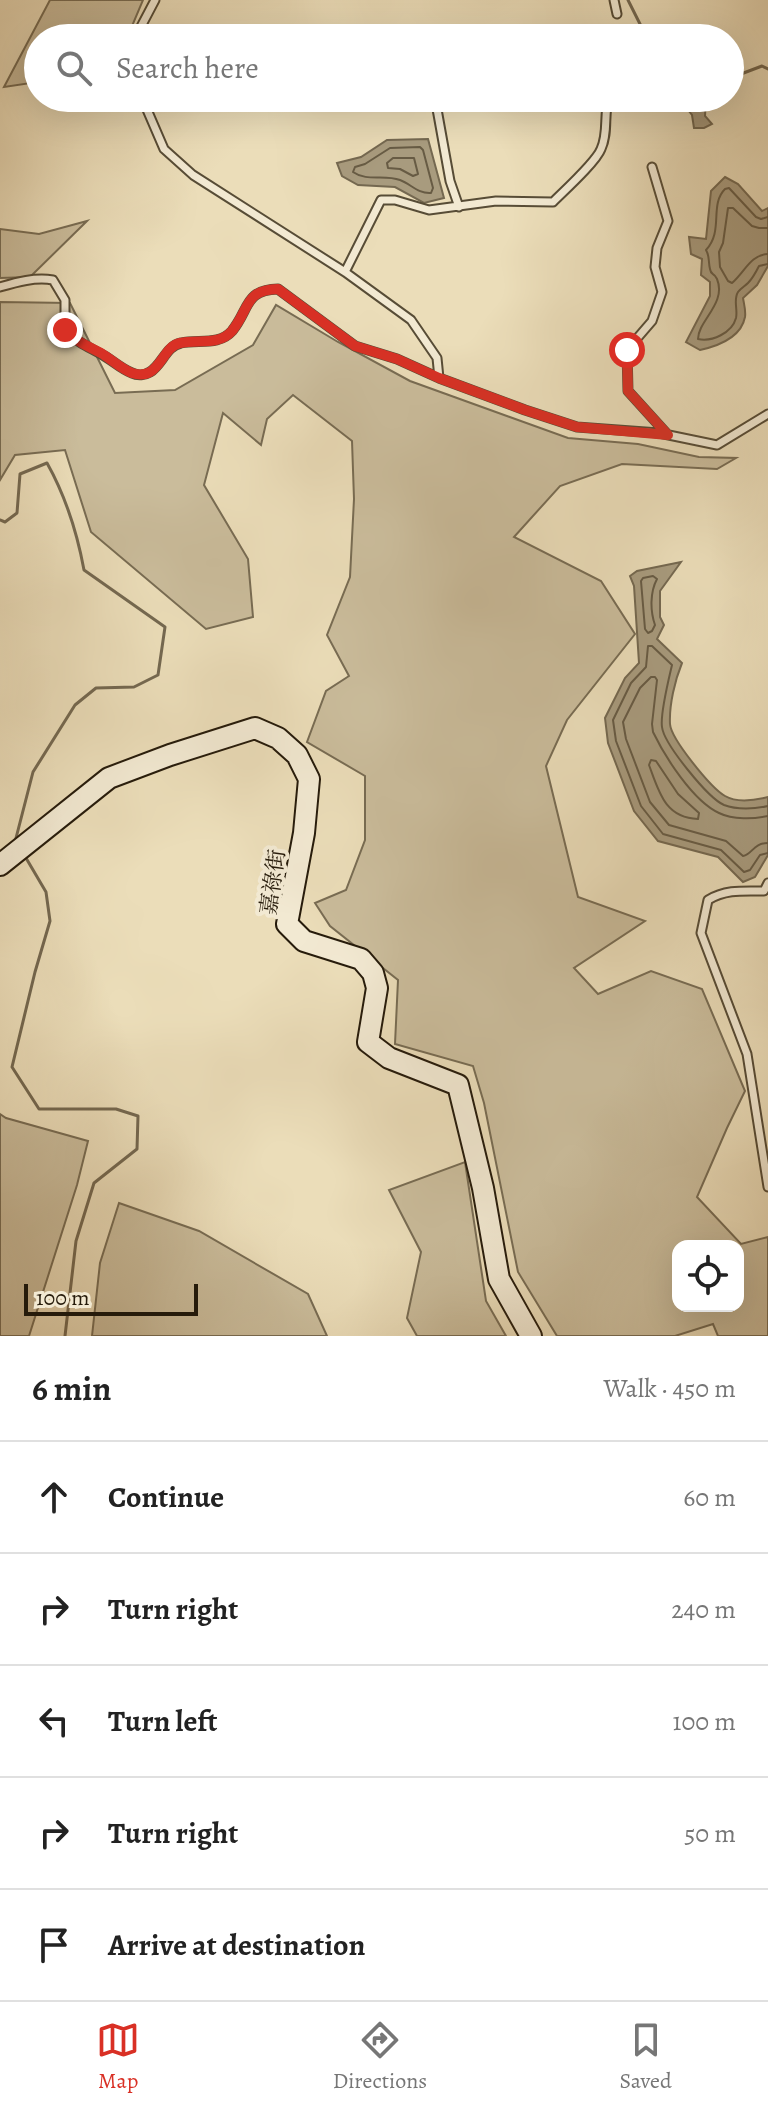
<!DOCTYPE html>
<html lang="en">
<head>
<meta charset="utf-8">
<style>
	body { margin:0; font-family:Alegreya,"Noto Serif TC",serif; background:#f2f2f2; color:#222 }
	.controls { position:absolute; right:24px; bottom:24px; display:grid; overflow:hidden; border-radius:16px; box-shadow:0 8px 32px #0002 }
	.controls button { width:72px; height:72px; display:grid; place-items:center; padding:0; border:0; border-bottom:2px solid #e0e0e0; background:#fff; color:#222; font:40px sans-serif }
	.scale { position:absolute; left:24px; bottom:20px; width:174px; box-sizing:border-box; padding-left:8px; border:4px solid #261b0b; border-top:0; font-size:22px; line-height:28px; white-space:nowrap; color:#261b0b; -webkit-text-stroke:6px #f2e9d2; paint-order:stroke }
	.stop { position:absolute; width:24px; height:24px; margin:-18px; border:6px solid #d93025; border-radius:50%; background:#fff }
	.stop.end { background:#d93025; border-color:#fff; box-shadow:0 2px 8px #0008 }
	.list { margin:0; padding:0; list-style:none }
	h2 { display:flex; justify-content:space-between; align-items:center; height:104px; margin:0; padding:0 32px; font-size:34px }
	h2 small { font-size:26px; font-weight:400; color:#767676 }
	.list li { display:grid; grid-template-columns:52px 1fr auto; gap:24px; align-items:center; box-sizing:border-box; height:112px; padding:0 32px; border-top:2px solid #e0e0e0 }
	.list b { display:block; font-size:30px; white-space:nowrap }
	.list em { font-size:26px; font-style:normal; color:#767676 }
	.icon { flex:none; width:44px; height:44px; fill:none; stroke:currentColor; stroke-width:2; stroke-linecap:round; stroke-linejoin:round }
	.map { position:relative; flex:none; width:768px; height:1336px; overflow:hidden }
	.search { position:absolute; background:#fff; box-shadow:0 8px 32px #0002; left:24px; right:24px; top:24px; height:88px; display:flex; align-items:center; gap:20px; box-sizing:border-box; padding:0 28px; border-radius:44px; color:#767676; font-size:30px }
	.sheet { height:664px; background:#fff }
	nav { display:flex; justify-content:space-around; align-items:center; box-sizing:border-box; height:112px; border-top:2px solid #e0e0e0; background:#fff; font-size:22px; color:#767676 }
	nav a { display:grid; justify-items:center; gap:4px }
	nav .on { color:#d93025 }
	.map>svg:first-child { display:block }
	.green { fill:#cabc9b; stroke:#786c53; stroke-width:2; fill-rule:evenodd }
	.water { fill:#a89b7e; stroke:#746850; stroke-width:2 }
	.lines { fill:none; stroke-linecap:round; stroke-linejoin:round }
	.shore { stroke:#675b44; stroke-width:2 }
	.stream { stroke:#746850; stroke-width:3 }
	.lane-casing { stroke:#574c36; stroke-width:11 }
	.secondary-casing { stroke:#261b0b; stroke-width:24 }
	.lane { stroke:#f2e9d2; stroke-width:7 }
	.secondary { stroke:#f2e9d2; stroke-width:20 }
	.route { stroke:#d93025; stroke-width:10 }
	.labels { text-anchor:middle; stroke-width:8; stroke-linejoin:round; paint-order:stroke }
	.street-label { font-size:22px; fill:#261b0b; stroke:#f2e9d2 }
</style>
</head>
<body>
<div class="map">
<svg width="768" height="1336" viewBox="0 0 768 1336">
	<rect width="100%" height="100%" fill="#ebddb9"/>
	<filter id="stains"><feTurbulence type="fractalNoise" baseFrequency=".0025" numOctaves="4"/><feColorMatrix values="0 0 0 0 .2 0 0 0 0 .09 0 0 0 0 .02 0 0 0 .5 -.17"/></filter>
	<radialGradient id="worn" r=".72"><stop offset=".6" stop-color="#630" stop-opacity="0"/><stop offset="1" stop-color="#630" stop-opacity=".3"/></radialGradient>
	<path class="green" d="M50,0H143L127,38H38V82L4,87Z
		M87,221L30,277L0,278V229L39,234Z
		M0,302L70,303L115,393L175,390L253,345L276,305L338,342L410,381L568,438L638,444L699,457L736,458L717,469L622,464L560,486L514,537L601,581L635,634L567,720L546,766L578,897L645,921L574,968L598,994L651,971L702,989L745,1091L727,1128L697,1197L741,1244L768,1237V1336H718L713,1324L675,1336H557L518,1272L484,1103L473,1066L395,1044L398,980L330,926L315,903L346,890L365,840V776L307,742L326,691L349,676L327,635L350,577L354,499L352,441L293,395L267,419L261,445L223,413L204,485L248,559L253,617L206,629L91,532L65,450L15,455L0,480ZM678,1246H738V1306H678Z
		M0,1114L6,1118L88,1141L77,1185L29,1336H0Z
		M465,1162L486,1301L506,1336H417L407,1318L421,1252L389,1190Z
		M119,1203L199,1231L308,1294L327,1336H92L100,1263Z"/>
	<path class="water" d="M689,98H706L705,116L712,124L704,128H694L692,115L684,105Z
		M428,139L444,198L424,203L395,187L358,185L342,176L337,163L361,157L387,140Z
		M725,177L738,184L762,211L768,208V266L757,285L743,298C744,304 746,311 745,317C741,338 718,346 700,350L686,342L710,296V282L701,275L702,259L691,254L689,237L706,239L711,191Z
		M681,562L660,591V617L664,625L657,639L682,663C675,680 669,705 670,724C671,739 711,788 725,796C737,803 756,800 768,797V855L755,877L743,882L718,857L658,841L634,811L608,743L605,718L625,678L639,663L634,586L630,576L637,571Z"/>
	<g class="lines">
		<path class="shore" d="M420,147L423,150L433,188L431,193C418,194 411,184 400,180C384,174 367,182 353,172L355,167L365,164L390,148Z
			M393,158H414L418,174L413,176L400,169L388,168L387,163Z
			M768,217L761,219L756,217L729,188L725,189C709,205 724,231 706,250C710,257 708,261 710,269C711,276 714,272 717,279C727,303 698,321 698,339C712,342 732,333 736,318C738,309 733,300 738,292C741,288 745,286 748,283C753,278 756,272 759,266L768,264
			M768,228H759L752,226L733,208H728L723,243L719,252L720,267L728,281L732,283C745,272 750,255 768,254
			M653,576L657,579C650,592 650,611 655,625L652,631L648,633L645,629L641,581L643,578Z
			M651,760L656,761L678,794L699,813L698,819C665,818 659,792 649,765Z
			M768,806C755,809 737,810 724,805C708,798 664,744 662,727C660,714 669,678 672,665L652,646H648L646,667L631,683L613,720L616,741L641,806L663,834L721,850L744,872L750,870L760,855L768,853
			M768,816C754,819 733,820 719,813C693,801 665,757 653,732L652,724L657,680L655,677H651L640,688L623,722L626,739L650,802L669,825L726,841L743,856C753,854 753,843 768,843"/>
		<path class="stream" d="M628,0L647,38
			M730,73L741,74L762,66L768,69
			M0,520L5,522L17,513L20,474L47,463C66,497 77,532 84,570L165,627L158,675L134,687L96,688L75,705L33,772L16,838
			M26,858L46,892L50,921L35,972L12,1067L39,1109H116L138,1116L137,1149L94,1183L76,1241L65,1336"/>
		<g class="lane-casing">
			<path id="lane" d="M614,0L617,14
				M135,38L155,0
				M142,98L164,149L193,175L345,272L411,320L437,358L439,378
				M435,98L450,181L459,207
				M652,167L668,221L657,248L655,267L662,292L652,321L627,350L628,391L667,434
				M345,272L381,200H395L429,210L496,201L553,202C565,190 596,162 601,149C609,132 603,114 609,98
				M0,287C17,282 35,277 53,280L65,300V330C79,343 85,345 101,354C111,359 121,369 132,373C138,376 145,375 150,372C162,365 166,346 181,343C198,339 219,346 232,331C250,309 244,290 278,289L355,346L397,359L439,378L525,410L577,427L659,433L717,445L768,414
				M768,883L764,891C744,891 726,889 708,900L701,933L747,1054L768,1187"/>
		</g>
		<g class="secondary-casing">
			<path id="secondary" d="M0,865L109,778L170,755L255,728L278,738L297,755L309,779L304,833L287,924L304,941L361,959L373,973L377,988L368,1042L389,1058L458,1085L483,1188L499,1279L531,1336"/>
		</g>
		<use href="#lane" class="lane"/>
		<use href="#secondary" class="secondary"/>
	</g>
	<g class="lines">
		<path class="route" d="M65,330C79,343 85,345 101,353C111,359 121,369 132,373C138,375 145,375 150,372C162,365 166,346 180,343C198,339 219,346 232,331C250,309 244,290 278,289L355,346L397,359L439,378L525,410L577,427L668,435L628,391L627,350"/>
	</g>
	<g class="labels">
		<g class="street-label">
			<text transform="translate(272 882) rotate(-82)" y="8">嘉祿街</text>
		</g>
	</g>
	<rect width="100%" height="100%" filter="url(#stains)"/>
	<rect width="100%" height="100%" fill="url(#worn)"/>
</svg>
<div class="controls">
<button><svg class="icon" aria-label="locate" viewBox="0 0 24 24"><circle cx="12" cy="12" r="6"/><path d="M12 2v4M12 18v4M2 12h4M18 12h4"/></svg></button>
</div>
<div class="scale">100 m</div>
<div class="stop" style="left:627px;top:350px"></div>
<div class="stop end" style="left:65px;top:330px"></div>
<div class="search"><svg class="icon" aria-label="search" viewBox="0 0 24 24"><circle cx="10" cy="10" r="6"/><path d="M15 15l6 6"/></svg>Search here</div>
</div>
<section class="sheet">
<h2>6 min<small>Walk · 450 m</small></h2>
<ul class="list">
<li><svg class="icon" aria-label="ahead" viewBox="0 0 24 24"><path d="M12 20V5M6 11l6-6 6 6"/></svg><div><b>Continue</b></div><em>60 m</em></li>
<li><svg class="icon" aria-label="right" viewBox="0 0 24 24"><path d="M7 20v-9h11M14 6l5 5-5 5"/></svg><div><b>Turn right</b></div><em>240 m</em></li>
<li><svg class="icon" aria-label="left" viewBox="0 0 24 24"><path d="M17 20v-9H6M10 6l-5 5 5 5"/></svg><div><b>Turn left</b></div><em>100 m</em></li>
<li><svg class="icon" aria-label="right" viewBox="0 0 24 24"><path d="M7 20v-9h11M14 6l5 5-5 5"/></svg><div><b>Turn right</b></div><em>50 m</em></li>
<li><svg class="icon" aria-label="arrive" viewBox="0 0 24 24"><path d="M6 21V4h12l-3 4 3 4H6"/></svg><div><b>Arrive at destination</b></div></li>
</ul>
</section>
<nav>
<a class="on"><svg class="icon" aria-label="map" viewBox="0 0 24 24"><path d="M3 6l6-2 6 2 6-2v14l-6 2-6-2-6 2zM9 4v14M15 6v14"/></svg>Map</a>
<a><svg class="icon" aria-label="directions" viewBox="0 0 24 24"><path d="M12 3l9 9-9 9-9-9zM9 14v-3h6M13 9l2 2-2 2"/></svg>Directions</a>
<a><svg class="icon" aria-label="saved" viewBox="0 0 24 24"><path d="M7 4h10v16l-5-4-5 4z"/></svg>Saved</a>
</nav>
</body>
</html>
